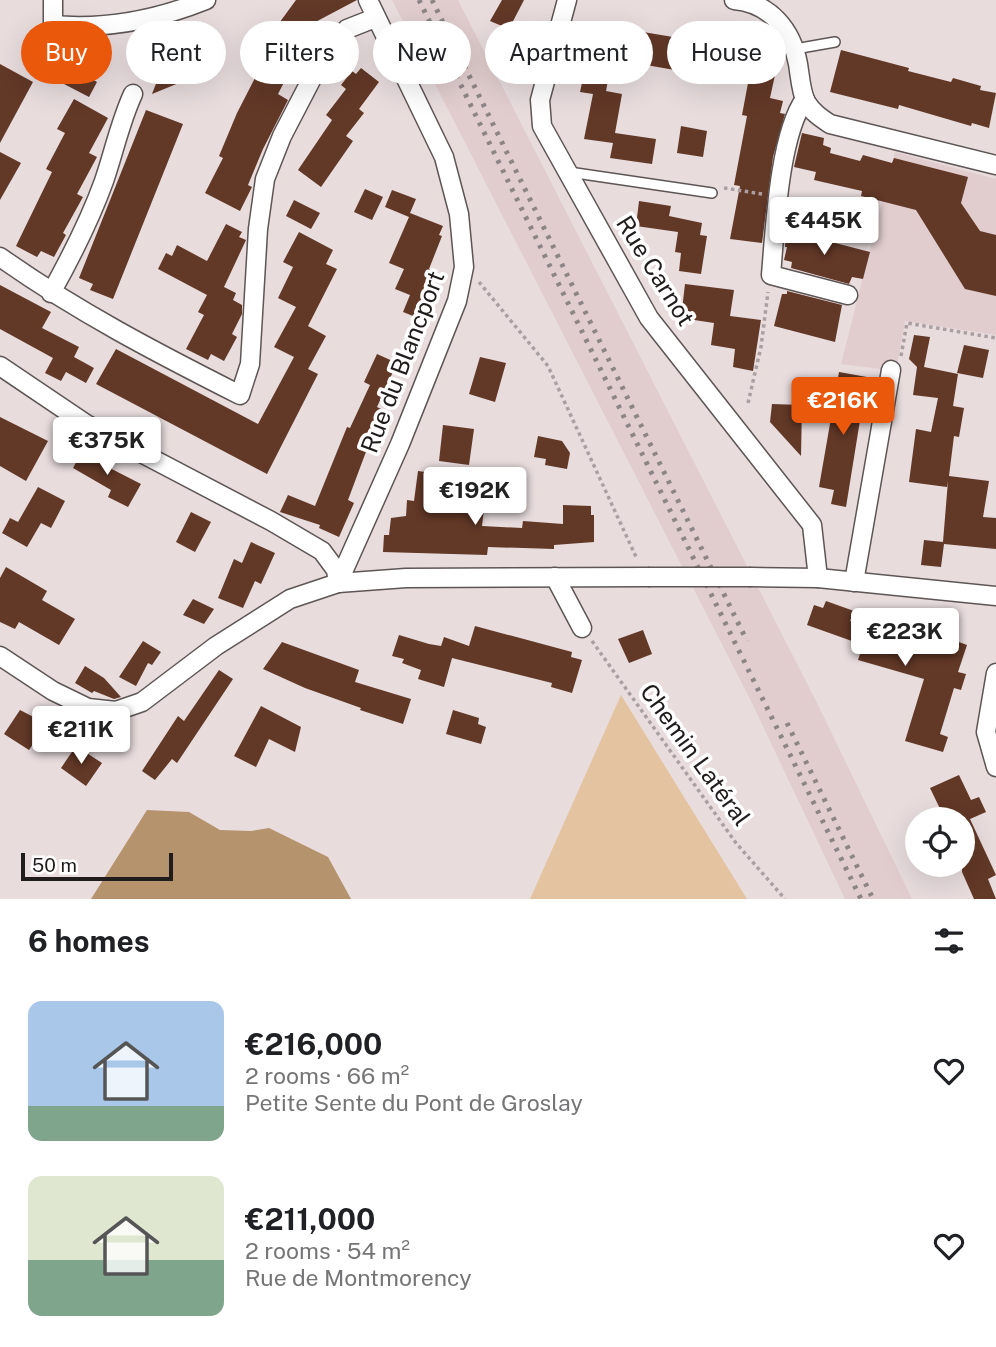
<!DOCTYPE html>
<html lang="en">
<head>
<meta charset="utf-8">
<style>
  body { margin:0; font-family:"Public Sans",sans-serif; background:#f2f2f2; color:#202124; height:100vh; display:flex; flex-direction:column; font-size:26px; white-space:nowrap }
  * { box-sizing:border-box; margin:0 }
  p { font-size:23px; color:#757577 }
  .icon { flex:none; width:38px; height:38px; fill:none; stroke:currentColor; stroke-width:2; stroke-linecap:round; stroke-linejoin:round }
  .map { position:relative; height:899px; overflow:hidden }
  .details { display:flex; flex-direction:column; background:#fff; flex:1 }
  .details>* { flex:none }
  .top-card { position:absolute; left:21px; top:21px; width:956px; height:63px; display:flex; gap:14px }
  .tools { position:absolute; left:905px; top:807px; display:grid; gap:14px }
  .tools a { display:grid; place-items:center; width:70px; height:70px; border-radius:50%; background:#fff; box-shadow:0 7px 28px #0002; font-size:35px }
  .scale { position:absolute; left:21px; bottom:18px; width:152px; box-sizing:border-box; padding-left:7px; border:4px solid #201c1c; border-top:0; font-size:19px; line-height:24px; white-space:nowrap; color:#201c1c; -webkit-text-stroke:5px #fff; paint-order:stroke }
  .price { position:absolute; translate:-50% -60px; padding:0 16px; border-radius:7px; background:#fff; color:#222; font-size:23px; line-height:46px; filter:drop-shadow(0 2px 4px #0008) }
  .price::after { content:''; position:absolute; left:50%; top:42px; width:21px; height:16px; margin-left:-10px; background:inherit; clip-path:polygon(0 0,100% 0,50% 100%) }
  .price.active { background:#ea580c; color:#fff }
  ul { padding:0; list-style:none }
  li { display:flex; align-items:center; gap:21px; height:175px; padding:0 28px }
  li span { display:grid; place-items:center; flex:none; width:196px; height:140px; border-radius:14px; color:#555 }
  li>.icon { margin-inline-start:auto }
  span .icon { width:84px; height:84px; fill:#fffc; stroke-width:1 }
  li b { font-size:30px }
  h2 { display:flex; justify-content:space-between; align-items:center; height:84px; padding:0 28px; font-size:30px }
  .chip { padding:0 24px; border-radius:32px; background:#fff; box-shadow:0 7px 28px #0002; font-size:24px; line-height:63px }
  .chip.active { background:#ea580c; color:#fff }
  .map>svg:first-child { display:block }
  .built { fill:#e1cdce }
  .green { fill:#e4c4a0 }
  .forest { fill:#b5936d }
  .building { fill:#623827 }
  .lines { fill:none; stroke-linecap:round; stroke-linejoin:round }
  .service-casing { stroke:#5e5555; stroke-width:12 }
  .minor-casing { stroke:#5e5555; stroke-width:21 }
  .path { stroke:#aaa0a1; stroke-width:3.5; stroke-dasharray:3.5 3.5; stroke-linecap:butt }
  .service { stroke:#fff; stroke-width:9 }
  .minor { stroke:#fff; stroke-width:18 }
  .rail { stroke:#8d8585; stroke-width:5; stroke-dasharray:3.5 7; stroke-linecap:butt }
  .minor-bridge-casing { stroke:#5e5555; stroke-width:21; stroke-linecap:butt }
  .minor-bridge { stroke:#fff; stroke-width:18 }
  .labels { text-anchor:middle; stroke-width:7; stroke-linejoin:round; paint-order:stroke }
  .street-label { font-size:24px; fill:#201c1c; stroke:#fff }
</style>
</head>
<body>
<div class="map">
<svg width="996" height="899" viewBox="0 0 996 899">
  <rect width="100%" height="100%" fill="#e8dcdd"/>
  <g class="built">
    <polygon points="392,0 458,0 818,705 912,899 845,899 751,701"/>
    <polygon points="895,152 996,179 996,335 905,321 896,371 841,364"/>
  </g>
  <polygon class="green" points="621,695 747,899 530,899"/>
  <polygon class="forest" points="147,810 189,812 220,830 251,831 269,828 328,857 351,899 91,899"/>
  <g class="building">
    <polygon points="296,0 357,0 306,27 318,36 303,57 299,53 278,94 288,100 263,149 248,185 252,187 240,211 205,193 223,158 219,156 237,113 257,74 246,69 262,39 266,41"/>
    <polygon points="502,0 524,0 509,29 490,21"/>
    <polygon points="607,26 679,38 678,43 721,49 715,84 685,78 686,72 612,59 606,91 622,94 615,133 656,139 652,164 610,158 613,143 584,139 593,94 580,92 583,78 570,75 574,57 582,59 584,50 602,53"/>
    <polygon points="507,31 524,38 530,53 523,70 500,61 503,56 497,53"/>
    <polygon points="737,36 759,39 758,42 766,44 765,49 780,52 770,98 783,101 780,113 785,114 773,157 762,243 730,239 740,186 734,185 747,116 742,115 751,67 732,63"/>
    <polygon points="182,44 196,76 152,94 169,50"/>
    <polygon points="841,50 909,68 908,71 951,82 953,78 981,86 980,90 996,93 989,128 972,123 971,126 899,105 898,109 830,92"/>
    <polygon points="76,61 96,72 92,79 97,82 89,97 64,84"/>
    <polygon points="0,64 33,82 0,143"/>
    <polygon points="361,68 379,82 359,109 364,113 346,136 353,141 321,187 298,170 332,120 326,115 346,89 341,85 352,71 356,74"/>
    <polygon points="74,99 108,118 89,153 97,157 77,194 83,197 63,233 66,235 54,257 41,251 37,257 16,246 52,172 46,169 65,133 57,129"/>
    <polygon points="146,110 183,124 113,299 90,290 93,284 79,278"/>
    <polygon points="681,126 707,131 703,157 677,153"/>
    <polygon points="802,133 824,138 823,145 831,148 830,153 860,161 863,155 892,163 894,158 968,177 961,203 980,231 996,235 996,296 965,289 916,210 861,196 862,191 814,180 816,172 794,167"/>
    <polygon points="0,152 21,163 0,200"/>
    <polygon points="365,189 383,197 372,220 354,212"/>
    <polygon points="392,190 416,199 410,213 443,226 439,235 442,236 429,269 437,272 429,290 435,292 423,320 403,312 410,295 395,289 404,269 389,263 409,217 385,207"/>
    <polygon points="294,200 320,213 311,229 286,216"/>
    <polygon points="639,201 671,206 669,216 702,223 700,235 707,236 701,274 679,271 681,253 675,252 678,232 636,226"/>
    <polygon points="226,224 242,232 239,237 246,240 224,287 236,293 233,300 242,305 242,314 232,334 237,337 224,361 211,354 208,360 186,349 204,315 198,312 207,295 158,269 166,253 172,256 177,245 207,261"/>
    <polygon points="787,225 810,230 808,236 870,252 863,279 852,277 849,284 791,268 792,262 784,260 787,247 785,247"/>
    <polygon points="299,232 333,250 326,264 337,269 308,326 326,336 308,369 318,374 267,474 96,384 116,349 258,424 294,357 274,347 296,307 278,298 293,267 283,262"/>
    <polygon points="685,284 734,290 730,316 761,320 753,371 733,367 735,349 711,345 714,323 681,318"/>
    <polygon points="0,285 51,312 42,328 79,347 74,357 94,368 86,383 66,372 61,381 45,373 53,358 0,329"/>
    <polygon points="787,291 842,305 835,342 774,326 782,294 787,294"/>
    <polygon points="914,335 930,337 924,367 958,374 953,406 964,408 959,437 954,436 949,476 989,481 983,517 996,518 996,549 944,544 941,567 921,565 924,540 943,542 948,481 947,487 909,482 916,429 931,432 938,398 913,395 917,367 909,359"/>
    <polygon points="964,345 989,350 983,378 957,373"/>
    <polygon points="377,354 397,363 377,407 385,411 370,441 348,500 354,503 339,537 319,528 320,525 280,512 288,495 315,506 347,427 350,428 370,385 364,382"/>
    <polygon points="480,357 506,363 495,402 469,394"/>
    <polygon points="839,372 867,377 846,507 831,504 834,490 819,487"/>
    <polygon points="772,404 802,405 801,456 770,422"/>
    <polygon points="0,417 48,441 26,481 0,466"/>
    <polygon points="443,425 474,429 469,465 439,461"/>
    <polygon points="538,436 562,441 570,453 567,469 545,465 546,459 534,457"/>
    <polygon points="85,446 106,457 102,464 141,484 128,507 108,497 111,490 73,468"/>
    <polygon points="418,471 440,474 438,493 464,500 463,507 484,509 482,526 522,528 523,521 563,524 563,505 591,506 591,515 594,515 594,542 554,545 554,549 488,547 487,555 383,552 384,535 389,535 391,518 406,516 407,500 414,501"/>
    <polygon points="38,487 65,501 51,528 41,523 27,547 2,533 10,518 18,522"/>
    <polygon points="191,512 211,522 195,552 176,542"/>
    <polygon points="251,542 275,553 261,584 255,581 243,608 218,598 234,559 242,563"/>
    <polygon points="6,567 47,591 42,600 75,619 59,645 19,622 15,629 0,622 0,578"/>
    <polygon points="193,599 214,609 204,624 183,615"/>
    <polygon points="826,601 854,611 850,621 932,650 937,634 967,645 958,672 966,674 961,690 954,688 940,734 948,737 943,752 905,741 924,679 858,660 863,645 807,625 814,605 823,608"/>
    <polygon points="475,626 572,652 571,657 582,660 572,693 551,687 552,683 452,658 444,687 418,679 421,670 402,663 404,659 392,656 399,635 429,644 441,646 444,637 469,646"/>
    <polygon points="643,630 652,654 629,663 618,639"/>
    <polygon points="143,641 161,652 152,665 148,663 136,686 119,677"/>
    <polygon points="282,642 359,670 355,682 411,699 403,724 360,710 361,708 305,688 263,669"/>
    <polygon points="85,666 104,678 121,697 114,699 94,691 92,693 75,683"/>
    <polygon points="219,670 233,679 177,763 172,759 155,780 142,771 178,716 184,721"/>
    <polygon points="261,706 301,727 295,752 269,739 256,767 234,756"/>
    <polygon points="20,710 47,724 29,750 4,734"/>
    <polygon points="453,710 479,718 478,724 486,727 481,744 446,734"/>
    <polygon points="76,746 102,763 86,786 61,768"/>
    <polygon points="959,775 971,800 979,797 986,812 970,819 996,875 988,879 996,899 974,899 962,872 962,819 945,819 930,788"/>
  </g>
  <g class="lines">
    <g class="service-casing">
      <g id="service">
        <polyline points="795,49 835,42"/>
        <polyline points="569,172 712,193"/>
      </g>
    </g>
    <g class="minor-casing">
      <g id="minor">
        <path d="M53 0V25C107 30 156 20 206 0"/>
        <polyline points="567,0 540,100 542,126 649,318 812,525 818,578"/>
        <path d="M734 0C770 3 792 30 798 64 800 76 801 92 806 102 812 112 821 118 830 124L996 165"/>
        <path d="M805 99C779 135 775 229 771 275L848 295"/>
        <path d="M0 257C76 311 157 353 240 395L250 364 258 229 265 179 282 136 322 59 347 29 375 18"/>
        <path d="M51 293C71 257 90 220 104 181 114 152 120 122 133 94"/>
        <polyline points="0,366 86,424 271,521 322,551 336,570 338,583"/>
        <polyline points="555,577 582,628"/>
        <polyline points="751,577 818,578 996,596"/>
        <polyline points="854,582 891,370"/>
        <polyline points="338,583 400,444 457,301 464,267 459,214 444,157 368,0"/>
        <polyline points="0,656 53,691 88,708 116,711 142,702 216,646 290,599 338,583 406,578 648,577"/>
        <polyline points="996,673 986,732 996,767"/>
      </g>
    </g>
    <g class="path">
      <polyline points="724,188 762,194"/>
      <polyline points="479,282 548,366 637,559"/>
      <polyline points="901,356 907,323 996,338"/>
      <polyline points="748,403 761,347 768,292"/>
      <polyline points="592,641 736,843 785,899"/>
    </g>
    <use href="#service" class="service"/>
    <use href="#minor" class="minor"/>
    <g class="rail">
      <polyline points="419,0 861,899"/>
      <polyline points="432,0 747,641"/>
      <polyline points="787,723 873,899"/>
    </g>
    <g class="minor-bridge-casing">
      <polyline id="minor-bridge" points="648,577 751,577"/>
    </g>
    <use href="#minor-bridge" class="minor-bridge"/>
  </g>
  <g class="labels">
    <g class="street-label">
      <text transform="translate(655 271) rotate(58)" y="8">Rue Carnot</text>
      <text transform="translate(403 362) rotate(-69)" y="8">Rue du Blancport</text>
      <text transform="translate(695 755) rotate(54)" y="8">Chemin Latéral</text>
    </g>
  </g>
</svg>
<div class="tools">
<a><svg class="icon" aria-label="locate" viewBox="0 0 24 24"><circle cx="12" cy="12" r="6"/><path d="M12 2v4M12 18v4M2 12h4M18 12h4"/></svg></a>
</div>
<div class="scale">50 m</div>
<b class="price" style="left:824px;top:257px">€445K</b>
<b class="price active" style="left:843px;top:437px">€216K</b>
<b class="price" style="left:107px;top:477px">€375K</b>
<b class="price" style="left:475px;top:527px">€192K</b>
<b class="price" style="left:905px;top:668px">€223K</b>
<b class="price" style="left:81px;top:766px">€211K</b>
<div class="top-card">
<a class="chip active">Buy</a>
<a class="chip">Rent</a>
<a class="chip">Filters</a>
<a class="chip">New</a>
<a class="chip">Apartment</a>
<a class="chip">House</a>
</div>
</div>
<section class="details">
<h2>6 homes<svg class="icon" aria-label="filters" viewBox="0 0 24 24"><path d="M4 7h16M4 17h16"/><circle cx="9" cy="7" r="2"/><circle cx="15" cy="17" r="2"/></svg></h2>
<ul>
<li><span style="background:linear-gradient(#a9c7e8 75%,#7fa58c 0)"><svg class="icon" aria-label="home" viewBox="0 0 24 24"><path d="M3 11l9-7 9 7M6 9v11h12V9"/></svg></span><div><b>€216,000</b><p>2 rooms · 66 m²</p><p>Petite Sente du Pont de Groslay</p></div><svg class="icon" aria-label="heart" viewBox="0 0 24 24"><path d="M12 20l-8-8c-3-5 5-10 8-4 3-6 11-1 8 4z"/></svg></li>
<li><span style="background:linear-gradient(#dfe7d0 60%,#7fa58c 0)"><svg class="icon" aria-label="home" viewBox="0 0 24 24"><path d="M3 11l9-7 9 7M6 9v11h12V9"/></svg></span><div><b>€211,000</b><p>2 rooms · 54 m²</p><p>Rue de Montmorency</p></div><svg class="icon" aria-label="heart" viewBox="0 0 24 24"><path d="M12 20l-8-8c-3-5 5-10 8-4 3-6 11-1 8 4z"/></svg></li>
</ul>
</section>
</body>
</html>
